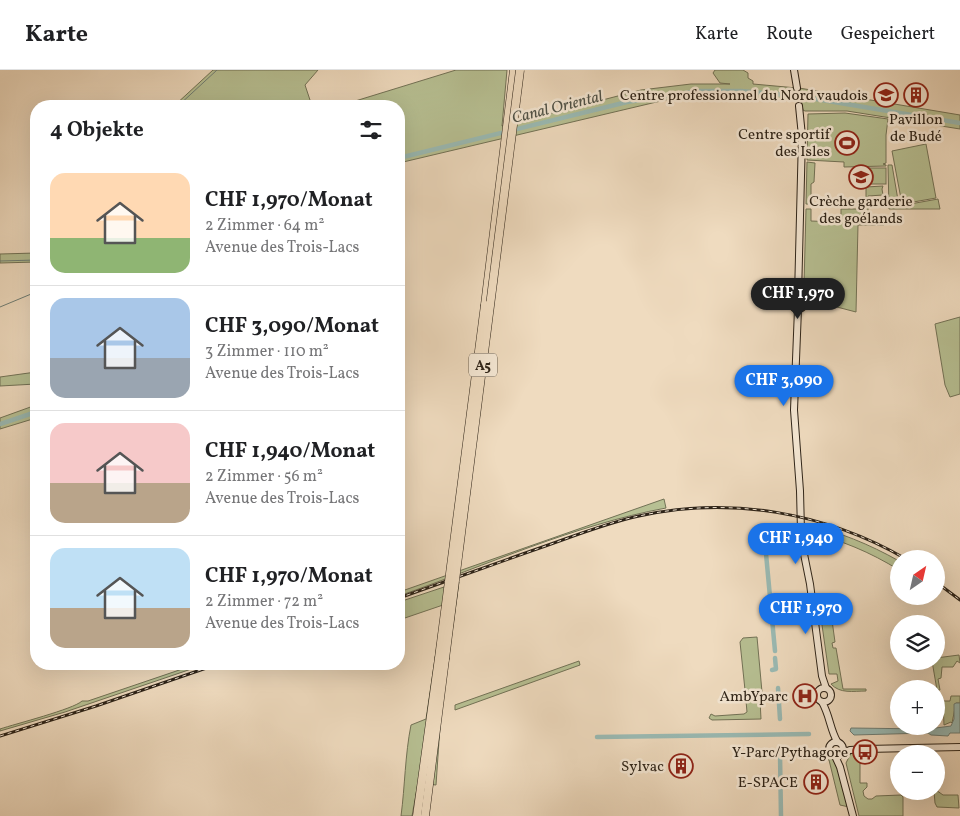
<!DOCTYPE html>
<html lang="de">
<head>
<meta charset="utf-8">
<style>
  body { margin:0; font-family:Vollkorn,serif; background:#f2f2f2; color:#202124; height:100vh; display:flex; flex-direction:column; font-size:19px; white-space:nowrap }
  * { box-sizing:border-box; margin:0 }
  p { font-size:16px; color:#757577 }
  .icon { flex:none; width:28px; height:28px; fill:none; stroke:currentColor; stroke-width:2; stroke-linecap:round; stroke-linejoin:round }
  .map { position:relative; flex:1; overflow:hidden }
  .details { position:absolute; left:30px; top:30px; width:375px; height:570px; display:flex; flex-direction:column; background:#fff; border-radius:20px; box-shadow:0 5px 20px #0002 }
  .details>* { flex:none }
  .needle { width:32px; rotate:34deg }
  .tools { position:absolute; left:890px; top:480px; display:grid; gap:10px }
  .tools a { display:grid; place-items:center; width:55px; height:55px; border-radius:50%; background:#fff; box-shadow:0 5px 20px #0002; font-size:25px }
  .price { position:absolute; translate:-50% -42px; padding:0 11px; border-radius:18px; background:#1a73e8; color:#fff; font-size:16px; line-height:32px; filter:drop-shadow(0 1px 2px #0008) }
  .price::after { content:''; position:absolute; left:50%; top:30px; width:15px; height:11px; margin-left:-8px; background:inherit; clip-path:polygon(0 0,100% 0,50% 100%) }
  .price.active { background:#222; color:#fff }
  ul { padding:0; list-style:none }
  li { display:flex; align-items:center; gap:15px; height:125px; padding:0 20px }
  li+li { border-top:1px solid #e0e0e0 }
  li span { display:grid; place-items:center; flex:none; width:140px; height:100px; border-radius:15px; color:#555 }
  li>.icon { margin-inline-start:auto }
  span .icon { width:60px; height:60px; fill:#fffc; stroke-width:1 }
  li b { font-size:21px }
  h2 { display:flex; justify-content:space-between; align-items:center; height:60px; padding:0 20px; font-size:21px }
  header { display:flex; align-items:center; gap:30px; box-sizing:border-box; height:70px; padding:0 25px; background:#fff; border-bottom:1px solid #e0e0e0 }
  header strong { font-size:24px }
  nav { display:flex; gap:28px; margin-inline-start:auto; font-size:18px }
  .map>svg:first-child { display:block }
  .green { fill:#b7c093; stroke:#727256 }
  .water { fill:#9abbb5; stroke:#6e7e76 }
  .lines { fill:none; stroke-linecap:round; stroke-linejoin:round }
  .stream { stroke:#6e7e76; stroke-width:1 }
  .canal { stroke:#9abbb5; stroke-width:4.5 }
  .secondary-casing { stroke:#2d2318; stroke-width:8 }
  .highway-casing { stroke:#2d2318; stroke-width:9 }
  .secondary { stroke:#f5e8d5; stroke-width:6 }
  .highway { stroke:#efdbbf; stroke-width:8 }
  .rail-casing { stroke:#2d2318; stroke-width:3 }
  .rail { stroke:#f5e8d5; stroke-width:1; stroke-dasharray:4; stroke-linecap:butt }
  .highway-bridge-casing { stroke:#2d2318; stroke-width:9; stroke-linecap:butt }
  .highway-bridge { stroke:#efdbbf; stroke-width:8 }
  .labels { text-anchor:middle; stroke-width:5; stroke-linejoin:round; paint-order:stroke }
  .shield { fill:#f5e8d5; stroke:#695e51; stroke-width:1 }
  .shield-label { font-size:14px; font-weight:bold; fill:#2d2318 }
  .poi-label { font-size:15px; fill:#2d2318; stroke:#f5e8d5; text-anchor:end }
  .water-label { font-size:16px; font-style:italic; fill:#4e5147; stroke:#f5e8d5 }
</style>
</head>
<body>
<header>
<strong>Karte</strong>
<nav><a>Karte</a><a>Route</a><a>Gespeichert</a></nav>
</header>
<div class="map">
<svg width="960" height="746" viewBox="0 0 960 746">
  <rect width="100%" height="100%" fill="#efdbbf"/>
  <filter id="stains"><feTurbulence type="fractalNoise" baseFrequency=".004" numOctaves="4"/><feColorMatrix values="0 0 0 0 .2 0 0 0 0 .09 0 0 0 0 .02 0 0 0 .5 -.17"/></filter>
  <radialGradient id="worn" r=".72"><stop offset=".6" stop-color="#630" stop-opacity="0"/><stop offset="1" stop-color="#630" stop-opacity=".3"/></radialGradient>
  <g class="green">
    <polygon points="213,0 318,0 305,15 312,36 174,36"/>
    <polygon points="456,0 507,0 502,56 641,20 691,14 730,14 720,13 713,3 715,0 743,0 748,3 748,8 753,11 753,14 797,18 798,30 721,27 665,30 399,93 399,36 339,36"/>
    <polygon points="799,18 960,45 960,59 847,41 805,41 803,40"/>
    <polygon points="845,43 888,49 886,65 886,93 883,94 886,95 886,96 844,97 844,92 807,90 808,44"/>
    <polygon points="926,74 936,128 902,134 892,81"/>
    <polygon points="807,92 815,93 814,112 811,114 811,133 809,134 806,134"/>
    <polygon points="888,95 892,95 899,136 938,129 940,139 889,139"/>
    <rect x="867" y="98" width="19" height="16"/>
    <polygon points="883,116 882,119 883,125 868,126 868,151 884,151 884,155 858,155 856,242 814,231 806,222 804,215 806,139 811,139 811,151 838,152 839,150 841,149 841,139 866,139 866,117"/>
    <polygon points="36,183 36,192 0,193 0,184"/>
    <polygon points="960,247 960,324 950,327 945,315 935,254"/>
    <polygon points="36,302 36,314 0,316 0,307"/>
    <polygon points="36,335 36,348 0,359 0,348"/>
    <path d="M664 429 666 438C574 455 487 495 399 526V522L402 521Z"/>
    <path d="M806 454C839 462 869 474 899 491V500C870 482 841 470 808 462Z"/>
    <path d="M459 512 441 642 436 715 418 713 412 746H401C405 716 405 685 411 655L426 649 443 535 399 550V532Z"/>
    <path d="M822 532H828L830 536 835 572 832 573 833 578H836L843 619H866V621C853 621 840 624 831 614L838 611 837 604H829L819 534Z"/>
    <polygon points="757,567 762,622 753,625 745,620 740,572 743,568"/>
    <polygon points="959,585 960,593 957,591 953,597 942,597 941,608 938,609 940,620 937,620 932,591 936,591 936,588"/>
    <polygon points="579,591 580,595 455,640 455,635"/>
    <path d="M197 594H206L65 642 0 661V659C15 654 74 639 82 631H88Z"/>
    <polygon points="951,626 960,626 960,633 956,633 952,653 951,652 944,655 943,631 950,631"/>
    <polygon points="757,627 763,628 760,630 761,649 712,650 709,648 711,644 715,646 744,644 747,642 746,631 742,631 744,629 751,628 752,630 755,630"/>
    <path d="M803 682C818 682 827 679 837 694L849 737 840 735 829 690 825 688 803 689Z"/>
    <polygon points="862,682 862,689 860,690 860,713 867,713 867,717 863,721 864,726 868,729 872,729 876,726 901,725 903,727 903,746 859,746 846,693 851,683"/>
    <polygon points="936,720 943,725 958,725 959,738 937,737 935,733 934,721"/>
  </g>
  <polygon class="water" points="956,633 960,633 960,663 950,663 948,666 931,665 928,663 854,665 850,661 851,658 928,659 951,656 954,649 954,634"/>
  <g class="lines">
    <g class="stream">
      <polyline points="178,36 217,0"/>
      <polyline points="0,191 36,190"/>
      <polyline points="0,237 36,222"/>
    </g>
    <g class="canal">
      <polyline points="399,88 627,32 698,21 741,21 798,26 960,53"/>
      <polyline points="0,354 36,342"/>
      <polyline points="764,462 775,581"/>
      <polyline points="772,600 776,599 775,588"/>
      <polyline points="778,618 780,649"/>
      <polyline points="597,667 809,664"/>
      <polyline points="780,684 781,746"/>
    </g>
    <g class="secondary-casing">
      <g id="secondary">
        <polyline points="794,0 797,18"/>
        <circle cx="798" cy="232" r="7"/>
        <polyline points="798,226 802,66 799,36"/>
        <polyline points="798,239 794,340 800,421 801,461 803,479 810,514 822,606 826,618"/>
        <circle cx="824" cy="625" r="7"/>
        <path d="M822 632C830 646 830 659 837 671"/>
        <circle cx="836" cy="679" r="7"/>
        <polyline points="843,683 850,680 866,679 960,677"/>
        <polyline points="835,686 840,697 853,746"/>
      </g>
    </g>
    <g class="highway-casing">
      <g id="highway">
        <polyline points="485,235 514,0"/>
        <polyline points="417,746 439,588"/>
        <polyline points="425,746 445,589"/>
      </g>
    </g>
    <use href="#secondary" class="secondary"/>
    <use href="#highway" class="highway"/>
    <g class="rail-casing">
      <g id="rail">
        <polyline points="936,512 960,530"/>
        <path d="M399 528C443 512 487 497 531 481 567 469 602 454 639 446 730 426 825 442 906 489"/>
        <polyline points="0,666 96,636 218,594"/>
      </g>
    </g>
    <use href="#rail" class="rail"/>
    <g class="highway-bridge-casing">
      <g id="highway-bridge">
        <polyline points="439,588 485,235"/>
        <polyline points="445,589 520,0"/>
      </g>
    </g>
    <use href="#highway-bridge" class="highway-bridge"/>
  </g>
  <defs>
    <g id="school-ring" transform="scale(1.25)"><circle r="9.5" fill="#f5e8d5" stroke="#8f2418" stroke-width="1.5"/><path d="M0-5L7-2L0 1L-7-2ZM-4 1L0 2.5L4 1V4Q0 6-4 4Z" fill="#8f2418"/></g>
    <g id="building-ring" transform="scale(1.25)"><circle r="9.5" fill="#f5e8d5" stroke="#8f2418" stroke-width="1.5"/><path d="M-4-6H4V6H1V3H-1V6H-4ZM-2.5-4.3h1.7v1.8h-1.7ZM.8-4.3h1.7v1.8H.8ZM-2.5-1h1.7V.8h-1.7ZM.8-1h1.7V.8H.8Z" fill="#8f2418"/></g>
    <g id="stadium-ring" transform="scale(1.25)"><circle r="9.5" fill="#f5e8d5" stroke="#8f2418" stroke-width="1.5"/><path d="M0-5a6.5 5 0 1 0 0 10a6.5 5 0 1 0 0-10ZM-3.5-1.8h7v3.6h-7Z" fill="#8f2418"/></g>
    <g id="hospital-ring" transform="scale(1.25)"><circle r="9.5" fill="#f5e8d5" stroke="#8f2418" stroke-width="1.5"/><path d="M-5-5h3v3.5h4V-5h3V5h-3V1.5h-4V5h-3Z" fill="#8f2418"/></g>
    <g id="bus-ring" transform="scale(1.25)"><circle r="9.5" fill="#f5e8d5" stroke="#8f2418" stroke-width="1.5"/><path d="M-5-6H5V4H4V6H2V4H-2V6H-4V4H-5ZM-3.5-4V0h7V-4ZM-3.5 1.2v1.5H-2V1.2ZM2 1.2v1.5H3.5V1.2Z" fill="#8f2418"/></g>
  </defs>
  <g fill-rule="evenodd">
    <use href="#school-ring" x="886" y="25"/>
    <use href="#building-ring" x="916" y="25"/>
    <use href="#stadium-ring" x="847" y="73"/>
    <use href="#school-ring" x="861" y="107"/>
    <use href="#hospital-ring" x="805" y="626"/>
    <use href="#bus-ring" x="865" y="682"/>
    <use href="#building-ring" x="681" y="696"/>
    <use href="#building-ring" x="816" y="712"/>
  </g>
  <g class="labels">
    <rect class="shield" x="469" y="283.5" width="28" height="23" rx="4"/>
    <g class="shield-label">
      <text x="483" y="300">A5</text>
    </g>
    <g class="poi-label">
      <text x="868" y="30">Centre professionnel du Nord vaudois</text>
      <text x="916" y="54" text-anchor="middle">Pavillon<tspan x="916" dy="17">de Budé</tspan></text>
      <text x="830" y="69">Centre sportif<tspan x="830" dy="17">des Isles</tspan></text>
      <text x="861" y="136" text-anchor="middle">Crèche garderie<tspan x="861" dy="17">des goélands</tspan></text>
      <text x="788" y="631">AmbYparc</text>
      <text x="848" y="687">Y-Parc/Pythagore</text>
      <text x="664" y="701">Sylvac</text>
      <text x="798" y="717">E-SPACE</text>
    </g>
    <g class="water-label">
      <text transform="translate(557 36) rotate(-14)" y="6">Canal Oriental</text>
    </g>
  </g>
  <rect width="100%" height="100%" filter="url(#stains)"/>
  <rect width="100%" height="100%" fill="url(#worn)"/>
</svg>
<div class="tools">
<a><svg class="needle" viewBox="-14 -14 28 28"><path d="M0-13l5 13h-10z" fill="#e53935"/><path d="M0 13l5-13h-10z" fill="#757577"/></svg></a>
<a><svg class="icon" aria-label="layers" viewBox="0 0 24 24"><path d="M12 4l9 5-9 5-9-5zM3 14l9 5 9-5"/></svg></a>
<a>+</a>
<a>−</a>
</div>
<b class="price active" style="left:798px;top:250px">CHF 1,970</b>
<b class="price" style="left:784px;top:337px">CHF 3,090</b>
<b class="price" style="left:796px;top:495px">CHF 1,940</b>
<b class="price" style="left:806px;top:565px">CHF 1,970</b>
<section class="details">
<h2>4 Objekte<svg class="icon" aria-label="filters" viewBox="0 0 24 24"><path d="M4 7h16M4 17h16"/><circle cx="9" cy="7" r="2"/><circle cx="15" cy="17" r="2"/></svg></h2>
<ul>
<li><span style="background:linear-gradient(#ffd9b3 65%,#8fb573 0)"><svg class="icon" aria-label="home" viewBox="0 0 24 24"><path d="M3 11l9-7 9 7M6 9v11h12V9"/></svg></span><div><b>CHF 1,970/Monat</b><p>2 Zimmer · 64 m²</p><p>Avenue des Trois-Lacs</p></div></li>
<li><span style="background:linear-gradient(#a9c7e8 60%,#9aa5b1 0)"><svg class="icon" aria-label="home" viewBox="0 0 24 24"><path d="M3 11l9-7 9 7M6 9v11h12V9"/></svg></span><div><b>CHF 3,090/Monat</b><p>3 Zimmer · 110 m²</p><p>Avenue des Trois-Lacs</p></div></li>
<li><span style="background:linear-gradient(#f6c9c9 60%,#b9a48a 0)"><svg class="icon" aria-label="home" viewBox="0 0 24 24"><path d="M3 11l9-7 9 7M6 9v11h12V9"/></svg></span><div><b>CHF 1,940/Monat</b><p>2 Zimmer · 56 m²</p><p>Avenue des Trois-Lacs</p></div></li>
<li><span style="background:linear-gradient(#bfe0f5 60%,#b9a48a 0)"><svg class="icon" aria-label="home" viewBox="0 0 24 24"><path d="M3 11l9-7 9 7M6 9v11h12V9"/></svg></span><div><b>CHF 1,970/Monat</b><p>2 Zimmer · 72 m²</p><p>Avenue des Trois-Lacs</p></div></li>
</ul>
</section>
</div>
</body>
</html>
